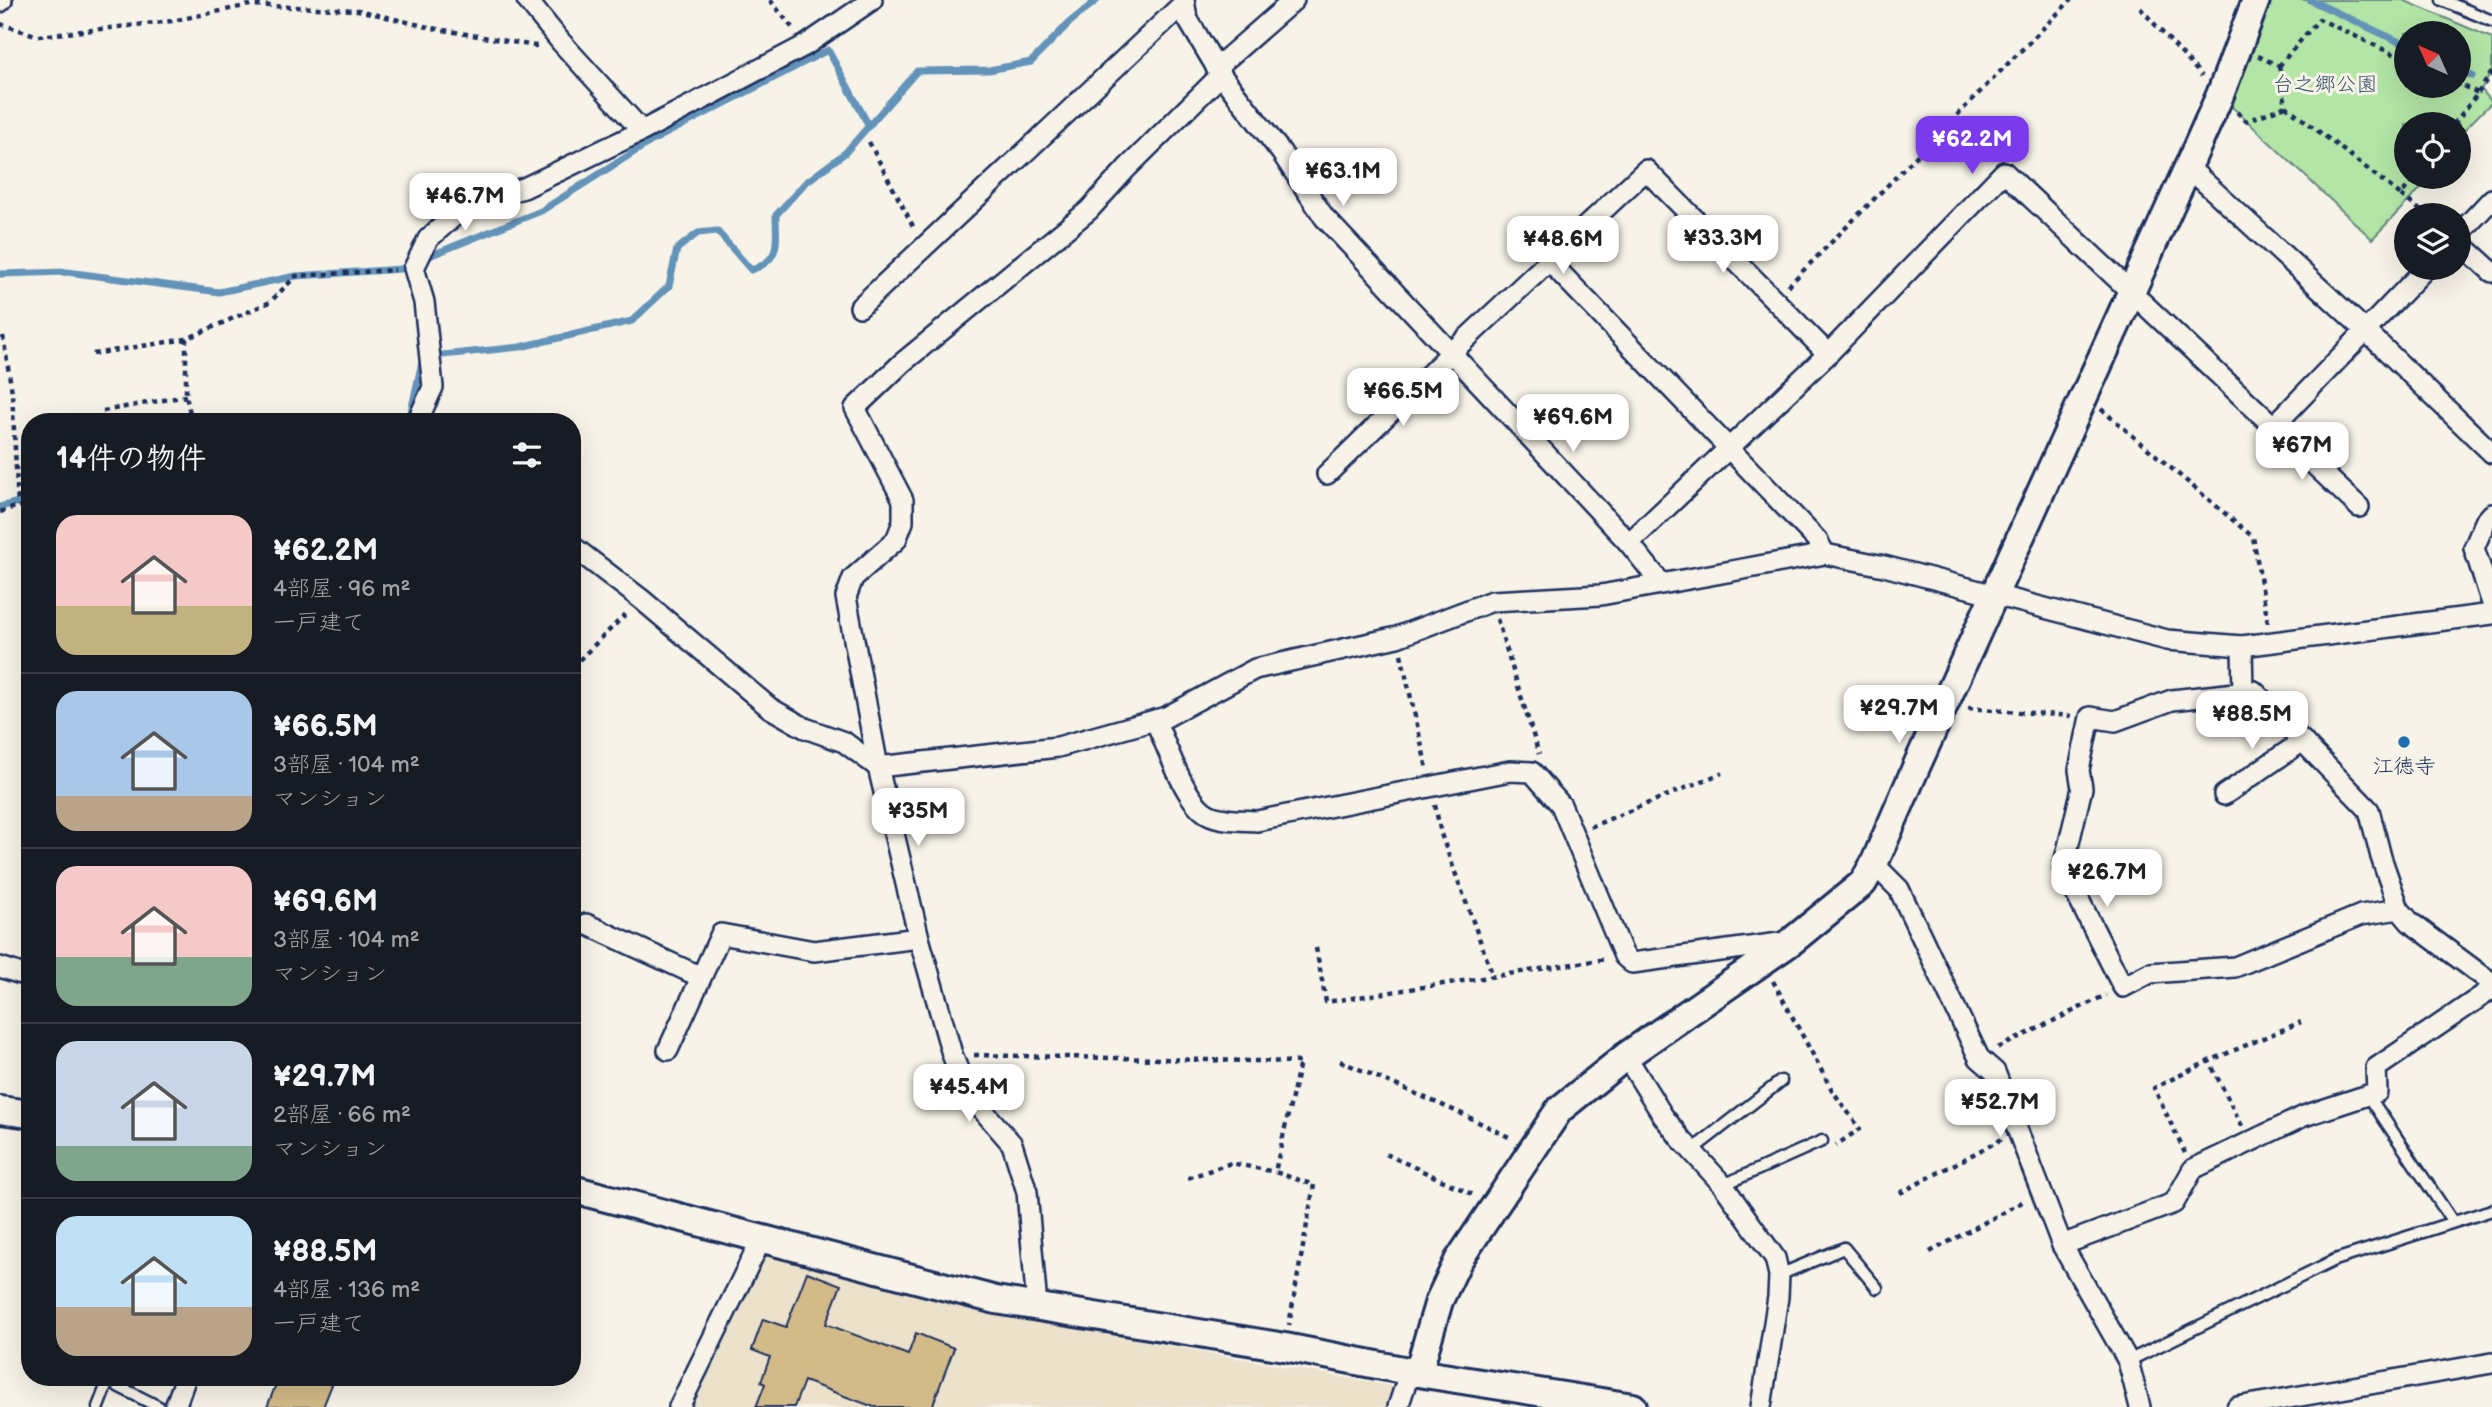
<!DOCTYPE html>
<html lang="ja">
<head>
<meta charset="utf-8">
<style>
  body { margin:0; font-family:"Balsamiq Sans","Klee One",sans-serif; background:#242831; color:#f1f3f6; height:100vh; display:flex; flex-direction:column; font-size:26px; white-space:nowrap }
  * { box-sizing:border-box; margin:0 }
  p { font-size:23px; color:#9ea1a6 }
  .icon { flex:none; width:38px; height:38px; fill:none; stroke:currentColor; stroke-width:2; stroke-linecap:round; stroke-linejoin:round }
  .map { position:relative; flex:1; overflow:hidden }
  .panel { position:absolute; left:21px; top:413px; width:560px; height:973px; display:flex; flex-direction:column; background:#171b24; border-radius:28px; box-shadow:0 7px 28px #0002 }
  .panel>* { flex:none }
  .needle { width:46px; rotate:315deg }
  .tools { position:absolute; left:2394px; top:21px; display:grid; gap:14px }
  .tools a { display:grid; place-items:center; width:77px; height:77px; border-radius:50%; background:#171b24; box-shadow:0 7px 28px #0002; font-size:35px }
  .price { position:absolute; translate:-50% -60px; padding:0 16px; border-radius:14px; background:#fff; color:#222; font-size:23px; line-height:46px; filter:drop-shadow(0 2px 4px #0008) }
  .price::after { content:''; position:absolute; left:50%; top:42px; width:21px; height:16px; margin-left:-10px; background:inherit; clip-path:polygon(0 0,100% 0,50% 100%) }
  .price.on { background:#7c3aed; color:#fff }
  ul { padding:0; list-style:none }
  li { display:flex; align-items:center; gap:21px; height:175px; padding:0 35px }
  li+li { border-top:2px solid #363941 }
  li span { display:grid; place-items:center; flex:none; width:196px; height:140px; border-radius:21px; color:#555 }
  li>.icon { margin-inline-start:auto }
  span .icon { width:84px; height:84px; fill:#fffc; stroke-width:1 }
  li b { font-size:30px }
  h2 { display:flex; justify-content:space-between; align-items:center; height:84px; padding:0 35px; font-size:30px }
  .map>svg:first-child { display:block }
  .built { fill:#ece2cc }
  .green { fill:#b3e5a6; stroke:#678a82; stroke-width:2; fill-rule:evenodd }
  .lines { fill:none; stroke-linecap:round; stroke-linejoin:round }
  .stream { stroke:#6493b9; stroke-width:7 }
  .building { fill:#d2ba89; stroke:#1b2f5e; stroke-width:2 }
  .lane-casing { stroke:#1b2f5e; stroke-width:15 }
  .street-casing { stroke:#1b2f5e; stroke-width:24 }
  .secondary-casing { stroke:#1b2f5e; stroke-width:32 }
  .path { stroke:#1b2f5e; stroke-width:4.5; stroke-dasharray:5 5; stroke-linecap:butt }
  .lane { stroke:#f7f3e8; stroke-width:10 }
  .street { stroke:#f7f3e8; stroke-width:19 }
  .secondary { stroke:#f7f3e8; stroke-width:26 }
  .poi-dot { fill:#1f6fb2; stroke:#f7f3e8; stroke-width:2.5 }
  .labels { text-anchor:middle; stroke-width:6; stroke-linejoin:round; paint-order:stroke }
  .park-label { font-size:21px; fill:#39536c; stroke:#f7f3e8 }
  .poi-label { font-size:21px; fill:#1b2f5e; stroke:#f7f3e8 }
</style>
</head>
<body>
<div class="map">
<svg width="2492" height="1407" viewBox="0 0 2492 1407">
  <rect width="100%" height="100%" fill="#f7f3e8"/>
  <filter id="ink" filterUnits="userSpaceOnUse"><feTurbulence type="fractalNoise" baseFrequency=".0143" numOctaves="2"/><feDisplacementMap in="SourceGraphic" scale="14" xChannelSelector="R" yChannelSelector="G"/><feConvolveMatrix kernelMatrix="1 2 1 2 8 2 1 2 1" color-interpolation-filters="sRGB"/></filter>
  <g filter="url(#ink)">
    <polygon class="built" points="769,1256 1000,1315 1392,1386 1387,1407 686,1407 761,1257"/>
    <path class="green" d="M2270 0H2403L2492 38V72L2481 89 2492 102 2459 135V124H2406V177H2429L2420 189 2372 239 2229 104ZM2406 33H2459V86H2406Z"/>
    <g class="lines">
      <g class="stream">
        <polyline points="2310,0 2406,45"/>
        <polyline points="2459,70 2472,76"/>
        <polyline points="422,259 541,211 650,142 828,50 869,126"/>
        <polyline points="0,274 67,272 219,292 296,276 401,269 411,264"/>
        <path d="M409 421 423 357 520 347 632 321 669 286 677 249 698 233 717 231 751 270C782 260 776 242 776 215L805 183 845 153 917 71 989 70 1031 62 1070 22 1097 0"/>
        <polyline points="0,507 30,499"/>
      </g>
    </g>
    <g class="building">
      <polygon points="807,1272 841,1285 826,1324 908,1355 916,1333 954,1348 932,1407 874,1407 804,1381 794,1407 756,1407 765,1384 761,1382 770,1357 752,1350 763,1319 786,1327"/>
      <polygon points="279,1377 335,1377 323,1407 267,1407"/>
    </g>
    <g class="lines">
      <g class="lane-casing">
        <g id="lane">
          <polyline points="2442,0 2492,21"/>
          <polyline points="2368,1095 2453,1222"/>
          <polyline points="1692,1150 1781,1081"/>
          <polyline points="1723,1185 1822,1141"/>
          <polyline points="1779,1275 1844,1248 1877,1288"/>
          <polyline points="2128,1361 2335,1260 2492,1210"/>
          <polyline points="98,1407 108,1381 159,1407"/>
        </g>
      </g>
      <g class="street-casing">
        <g id="street">
          <polyline points="527,0 561,42 642,131"/>
          <polyline points="1184,0 1187,18 1221,75 1281,152 1324,217 1629,543 1661,583"/>
          <polyline points="0,2 2,0"/>
          <polyline points="1216,68 1294,0"/>
          <polyline points="2188,167 2366,331 2492,453"/>
          <polyline points="2459,234 2492,199"/>
          <polyline points="2459,242 2492,272"/>
          <polyline points="1549,261 1817,540 1825,554"/>
          <polyline points="860,307 1184,3"/>
          <polyline points="417,422 433,387 424,302 414,268 428,239 470,202 524,188 642,131 806,45 872,0"/>
          <polyline points="2273,427 2426,268"/>
          <polyline points="1327,474 1451,353 1646,170 1828,354"/>
          <polyline points="2492,514 2485,522 2474,548 2492,603"/>
          <polyline points="1629,543 1828,354 2004,172 2359,507"/>
          <polyline points="572,546 641,599 770,708 805,728 844,742 878,767 1058,747 1166,717 1255,669 1397,637 1492,601 1601,595 1825,554 1884,566 2167,640 2242,646 2492,614"/>
          <polyline points="2242,646 2243,692"/>
          <path d="M1155 720C1167 745 1184 801 1208 814 1221 821 1242 820 1257 821L1510 771 1532 772 1561 805 1624 956 1632 963 1787 942"/>
          <polyline points="2224,795 2303,741"/>
          <polyline points="1874,864 1899,889 1979,1058 1995,1072 2062,1245 2128,1361 2140,1407"/>
          <polyline points="2399,909 2361,915 2235,967 2150,973 2123,987 2063,868 2082,788 2079,770 2090,717 2115,721 2172,700 2254,691 2369,810 2381,857 2399,909 2410,922 2492,983"/>
          <polyline points="586,924 701,977"/>
          <polyline points="0,967 30,977"/>
          <polyline points="668,1050 721,934 814,951 919,938"/>
          <polyline points="1626,1056 1663,1116 1681,1139 1723,1185 1775,1258 1779,1275 1778,1297 1761,1407"/>
          <polyline points="2062,1245 2174,1203 2193,1169 2304,1116 2377,1092 2376,1068 2492,989"/>
          <polyline points="1037,1306 1027,1192 1012,1144 980,1107 960,1075 952,1054 919,938 878,767 846,597 853,578 896,540 903,522 903,500 855,408 902,363 1089,210 1127,168 1221,75"/>
          <polyline points="175,1407 186,1377"/>
          <polyline points="679,1407 762,1238"/>
          <polyline points="1398,1407 1410,1371"/>
          <polyline points="2237,1407 2492,1363"/>
        </g>
      </g>
      <g class="secondary-casing">
        <g id="secondary">
          <polyline points="0,1110 30,1114"/>
          <polyline points="572,1189 996,1300 1285,1347 1418,1373 1633,1407"/>
          <polyline points="1418,1373 1439,1301 1458,1261 1559,1110 1626,1056 1792,941 1863,883 1874,864 1917,765 2188,167 2220,95 2256,0"/>
        </g>
      </g>
      <g class="path">
        <polyline points="770,0 795,31"/>
        <polyline points="2140,8 2202,76"/>
        <polyline points="0,24 39,36 172,21 250,5 358,10 432,28 535,46 540,45"/>
        <polyline points="2258,56 2279,66"/>
        <polyline points="2279,66 2286,106 2401,195 2415,177"/>
        <polyline points="2279,66 2319,19 2406,60"/>
        <polyline points="2478,93 2492,72"/>
        <polyline points="2237,112 2246,121 2286,106"/>
        <polyline points="2454,124 2478,93 2459,84"/>
        <polyline points="869,142 914,228"/>
        <polyline points="2401,195 2426,215"/>
        <polyline points="1788,286 2071,0"/>
        <polyline points="3,336 12,392 18,506"/>
        <polyline points="93,354 186,339"/>
        <polyline points="2101,409 2253,537 2268,623"/>
        <polyline points="103,411 186,396"/>
        <polyline points="192,422 186,396 186,339 270,302 296,276 395,270"/>
        <polyline points="0,512 18,506 30,506"/>
        <polyline points="1497,619 1539,754"/>
        <polyline points="1401,654 1427,769"/>
        <polyline points="572,667 628,612"/>
        <polyline points="1968,708 2071,716"/>
        <polyline points="1435,805 1441,834 1493,976"/>
        <polyline points="1590,827 1722,773"/>
        <polyline points="1316,948 1326,1002 1606,959"/>
        <polyline points="572,950 578,940"/>
        <polyline points="1773,981 1832,1090 1860,1129 1836,1145"/>
        <polyline points="1998,1048 2106,995"/>
        <polyline points="974,1055 1300,1062 1275,1172 1314,1185 1289,1325"/>
        <polyline points="1340,1061 1458,1112 1513,1139"/>
        <polyline points="2242,1126 2209,1061 2301,1022"/>
        <polyline points="2185,1153 2154,1088 2209,1061"/>
        <polyline points="1386,1154 1476,1196"/>
        <polyline points="1188,1178 1231,1163 1275,1172"/>
        <polyline points="1900,1193 2002,1139"/>
        <polyline points="1930,1252 2026,1200"/>
      </g>
      <use href="#lane" class="lane"/>
      <use href="#street" class="street"/>
      <use href="#secondary" class="secondary"/>
    </g>
  </g>
  <circle class="poi-dot" cx="2404" cy="742" r="7"/>
  <g class="labels">
    <g class="park-label">
      <text x="2325" y="91">台之郷公園</text>
    </g>
    <g class="poi-label">
      <text x="2404" y="773">江徳寺</text>
    </g>
  </g>
</svg>
<div class="tools">
<a><svg class="needle" viewBox="-14 -14 28 28"><path d="M0-13l5 13h-10z" fill="#e53935"/><path d="M0 13l5-13h-10z" fill="#9ea1a6"/></svg></a>
<a><svg class="icon" aria-label="locate" viewBox="0 0 24 24"><circle cx="12" cy="12" r="6"/><path d="M12 2v4M12 18v4M2 12h4M18 12h4"/></svg></a>
<a><svg class="icon" aria-label="layers" viewBox="0 0 24 24"><path d="M12 4l9 5-9 5-9-5zM3 14l9 5 9-5"/></svg></a>
</div>
<b class="price on" style="left:1972px;top:176px">¥62.2M</b>
<b class="price" style="left:1343px;top:208px">¥63.1M</b>
<b class="price" style="left:465px;top:233px">¥46.7M</b>
<b class="price" style="left:1723px;top:275px">¥33.3M</b>
<b class="price" style="left:1563px;top:276px">¥48.6M</b>
<b class="price" style="left:1403px;top:428px">¥66.5M</b>
<b class="price" style="left:1573px;top:454px">¥69.6M</b>
<b class="price" style="left:2302px;top:482px">¥67M</b>
<b class="price" style="left:1899px;top:745px">¥29.7M</b>
<b class="price" style="left:2252px;top:751px">¥88.5M</b>
<b class="price" style="left:918px;top:848px">¥35M</b>
<b class="price" style="left:2107px;top:909px">¥26.7M</b>
<b class="price" style="left:969px;top:1124px">¥45.4M</b>
<b class="price" style="left:2000px;top:1139px">¥52.7M</b>
<section class="panel">
<h2>14件の物件<svg class="icon" aria-label="filters" viewBox="0 0 24 24"><path d="M4 7h16M4 17h16"/><circle cx="9" cy="7" r="2"/><circle cx="15" cy="17" r="2"/></svg></h2>
<ul>
<li><span style="background:linear-gradient(#f6c9c9 65%,#c2b280 0)"><svg class="icon" aria-label="home" viewBox="0 0 24 24"><path d="M3 11l9-7 9 7M6 9v11h12V9"/></svg></span><div><b>¥62.2M</b><p>4部屋 · 96 m²</p><p>一戸建て</p></div></li>
<li><span style="background:linear-gradient(#a9c7e8 75%,#b9a48a 0)"><svg class="icon" aria-label="home" viewBox="0 0 24 24"><path d="M3 11l9-7 9 7M6 9v11h12V9"/></svg></span><div><b>¥66.5M</b><p>3部屋 · 104 m²</p><p>マンション</p></div></li>
<li><span style="background:linear-gradient(#f6c9c9 65%,#7fa58c 0)"><svg class="icon" aria-label="home" viewBox="0 0 24 24"><path d="M3 11l9-7 9 7M6 9v11h12V9"/></svg></span><div><b>¥69.6M</b><p>3部屋 · 104 m²</p><p>マンション</p></div></li>
<li><span style="background:linear-gradient(#c9d6e8 75%,#7fa58c 0)"><svg class="icon" aria-label="home" viewBox="0 0 24 24"><path d="M3 11l9-7 9 7M6 9v11h12V9"/></svg></span><div><b>¥29.7M</b><p>2部屋 · 66 m²</p><p>マンション</p></div></li>
<li><span style="background:linear-gradient(#bfe0f5 65%,#b9a48a 0)"><svg class="icon" aria-label="home" viewBox="0 0 24 24"><path d="M3 11l9-7 9 7M6 9v11h12V9"/></svg></span><div><b>¥88.5M</b><p>4部屋 · 136 m²</p><p>一戸建て</p></div></li>
</ul>
</section>
</div>
</body>
</html>
